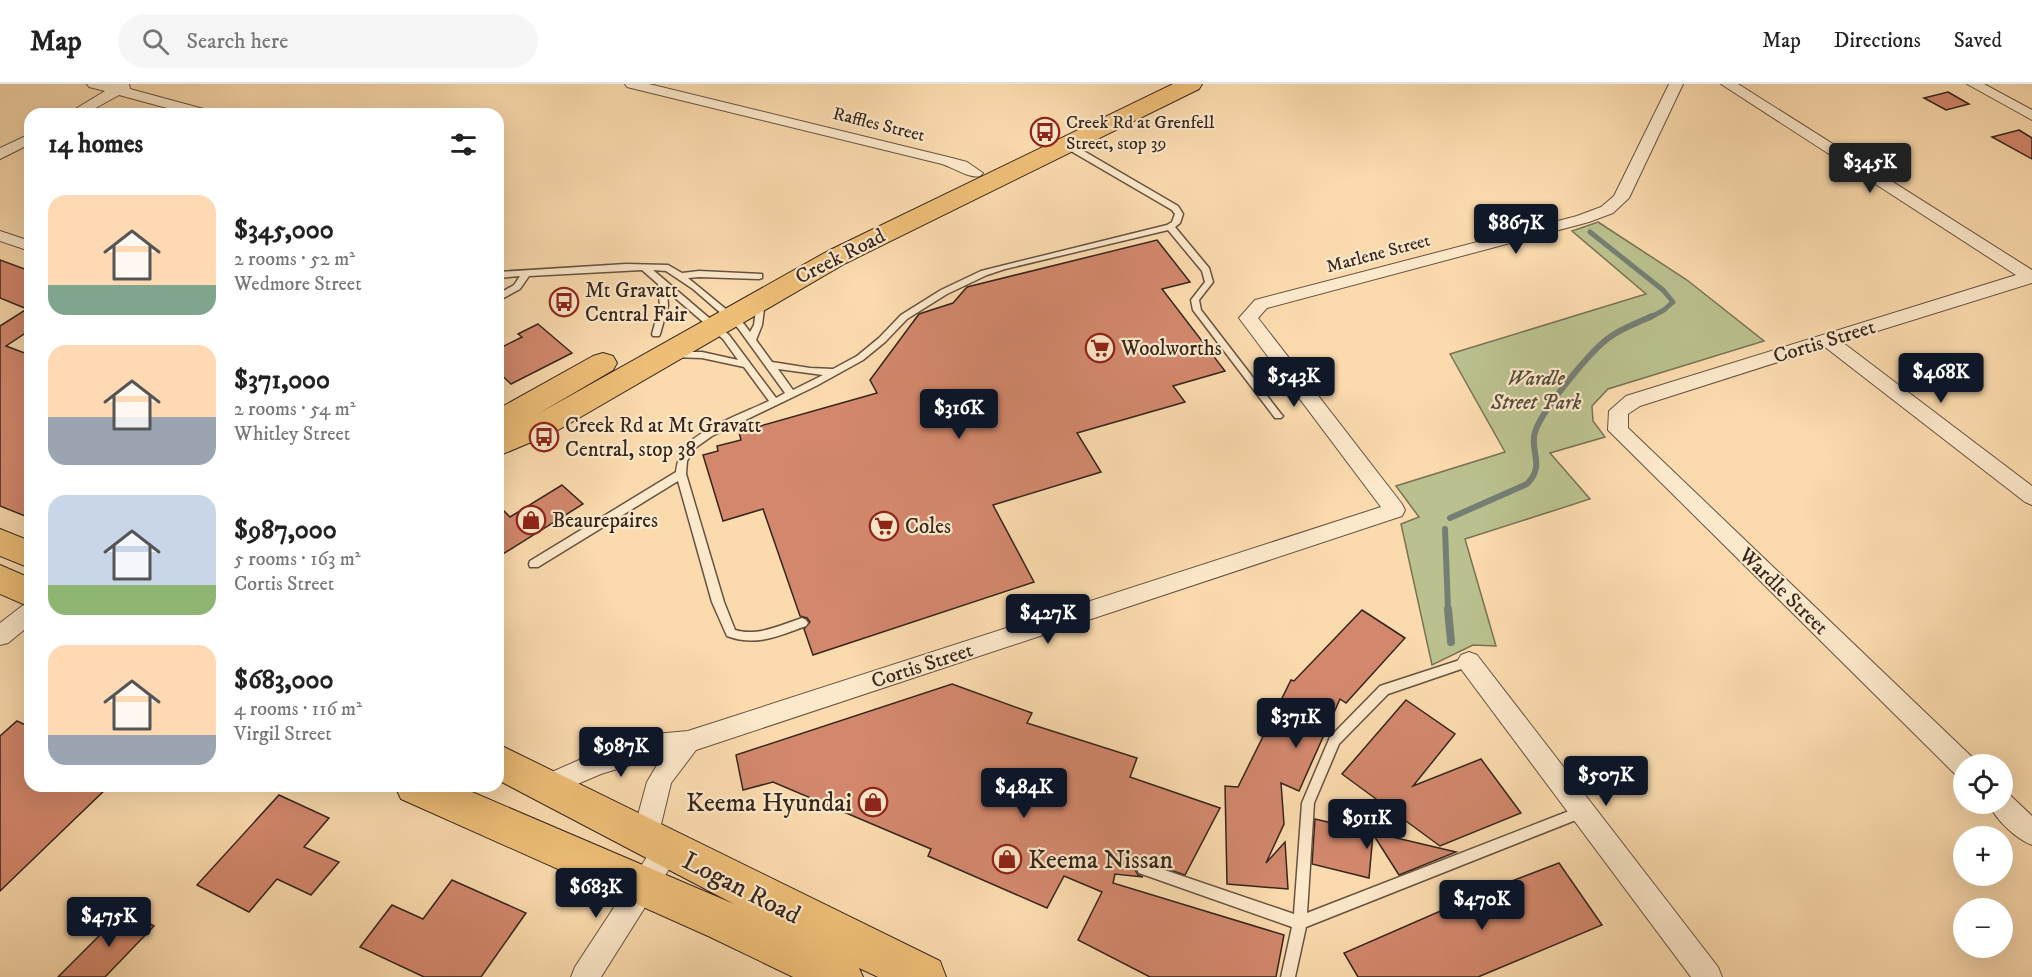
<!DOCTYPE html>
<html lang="en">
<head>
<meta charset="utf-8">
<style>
  body { margin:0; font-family:"IM FELL DW Pica",serif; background:#f6f6f6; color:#222; height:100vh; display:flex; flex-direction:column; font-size:22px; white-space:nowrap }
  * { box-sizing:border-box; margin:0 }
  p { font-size:20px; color:#767676 }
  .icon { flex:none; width:33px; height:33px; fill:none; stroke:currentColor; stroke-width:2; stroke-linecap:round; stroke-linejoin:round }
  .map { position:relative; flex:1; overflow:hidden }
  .details { position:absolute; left:24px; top:24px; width:480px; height:684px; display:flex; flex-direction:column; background:#fff; border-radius:18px; box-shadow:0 6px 24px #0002 }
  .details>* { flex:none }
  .fabs { position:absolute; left:1953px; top:670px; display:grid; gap:12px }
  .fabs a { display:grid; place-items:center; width:60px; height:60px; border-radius:50%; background:#fff; box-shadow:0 6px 24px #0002; font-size:30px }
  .price { position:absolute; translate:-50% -51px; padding:0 14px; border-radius:6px; background:#111827; color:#fff; font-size:20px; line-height:39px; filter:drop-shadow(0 2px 3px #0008) }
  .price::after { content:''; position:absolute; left:50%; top:36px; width:18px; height:14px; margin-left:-9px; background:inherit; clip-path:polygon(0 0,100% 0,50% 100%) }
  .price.on { background:#222; color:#fff }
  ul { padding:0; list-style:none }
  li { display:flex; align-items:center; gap:18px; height:150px; padding:0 24px }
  li span { display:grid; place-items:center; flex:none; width:168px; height:120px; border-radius:18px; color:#555 }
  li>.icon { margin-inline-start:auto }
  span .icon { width:72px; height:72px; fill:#fffc; stroke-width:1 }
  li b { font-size:26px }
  h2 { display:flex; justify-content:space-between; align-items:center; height:72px; padding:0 24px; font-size:26px }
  header { display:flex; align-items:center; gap:36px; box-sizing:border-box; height:84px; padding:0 30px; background:#fff; border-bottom:2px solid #e0e0e0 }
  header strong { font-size:28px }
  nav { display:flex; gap:33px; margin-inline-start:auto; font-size:21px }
  .search { width:420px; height:54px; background:#f6f6f6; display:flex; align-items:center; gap:15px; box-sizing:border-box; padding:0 21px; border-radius:33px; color:#767676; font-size:22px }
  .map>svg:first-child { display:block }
  .green { fill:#bac18e; stroke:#787356; stroke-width:1.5 }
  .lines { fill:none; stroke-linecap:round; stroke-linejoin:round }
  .stream-far2 { stroke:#757e75; stroke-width:5 }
  .stream-far1 { stroke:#757e75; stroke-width:6 }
  .stream { stroke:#757e75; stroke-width:8 }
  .building { fill:#d3886d; stroke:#35251d; stroke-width:1.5 }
  .lane-casing { stroke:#665241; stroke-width:3 }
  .street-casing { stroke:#665241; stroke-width:2 }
  .primary-casing { stroke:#35251d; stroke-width:2 }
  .lane { fill:#fce8ca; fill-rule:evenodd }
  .street { fill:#fce8ca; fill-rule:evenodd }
  .primary { fill:#eebe77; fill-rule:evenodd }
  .labels { text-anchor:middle; stroke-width:4.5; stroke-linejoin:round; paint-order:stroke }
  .far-poi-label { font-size:18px; fill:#35251d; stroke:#fce8ca; text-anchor:start }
  .far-street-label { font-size:18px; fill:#35251d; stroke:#fce8ca }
  .street-label { font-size:21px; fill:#35251d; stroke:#fce8ca }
  .poi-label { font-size:21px; fill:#35251d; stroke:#fce8ca; text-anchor:start }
  .park-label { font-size:21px; font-style:italic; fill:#564c39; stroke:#fce8ca }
  .near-poi-label { font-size:26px; fill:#35251d; stroke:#fce8ca; text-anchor:end }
  .near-street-label { font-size:26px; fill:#35251d; stroke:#fce8ca }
</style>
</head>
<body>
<header>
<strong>Map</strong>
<div class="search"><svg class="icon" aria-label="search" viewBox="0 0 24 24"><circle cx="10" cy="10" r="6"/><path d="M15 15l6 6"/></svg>Search here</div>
<nav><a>Map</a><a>Directions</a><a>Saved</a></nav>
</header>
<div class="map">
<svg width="2032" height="893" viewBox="0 0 2032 893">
  <rect width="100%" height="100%" fill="#fbdbae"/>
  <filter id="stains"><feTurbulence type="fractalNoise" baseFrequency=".00333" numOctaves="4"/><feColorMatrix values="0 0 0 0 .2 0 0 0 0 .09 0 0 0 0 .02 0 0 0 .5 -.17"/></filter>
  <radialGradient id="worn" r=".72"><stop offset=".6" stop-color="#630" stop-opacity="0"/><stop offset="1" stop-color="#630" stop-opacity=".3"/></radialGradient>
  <polygon class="green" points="1598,138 1687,196 1764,257 1608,305 1592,322 1593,337 1605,353 1550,369 1590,415 1465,455 1496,562 1473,561 1432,581 1401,440 1419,433 1396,402 1505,368 1450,270 1646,210 1572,147"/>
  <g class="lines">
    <polyline class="stream-far2" points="1590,148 1663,206 1673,218 1664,226 1649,234"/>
    <g class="stream-far1">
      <path d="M1450 434 1527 400C1546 381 1529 367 1535 348 1542 326 1591 266 1610 253 1622 244 1638 239 1652 232"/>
      <polyline points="1445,445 1448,526"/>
    </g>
    <polyline class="stream" points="1448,525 1451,558"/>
  </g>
  <g class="building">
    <polygon points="1948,8 1969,20 1946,26 1924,14"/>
    <polygon points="2019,46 2032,54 2032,75 1992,53"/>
    <polygon points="1157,156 1190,198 1162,205 1225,287 1173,302 1185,318 1077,349 1101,388 993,421 1034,498 813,571 804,545 810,538 807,534 800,532 763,425 723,437 703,371 718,367 717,362 741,356 739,348 877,309 870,296 919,230 953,219 967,203"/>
    <polygon points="0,176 30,187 30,246 6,262 30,271 30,434 0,422 0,242 27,225 0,214"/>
    <polygon points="538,240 572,269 511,300 498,288 498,265 522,253 518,250"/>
    <polygon points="562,401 583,420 498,473 498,421 510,433"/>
    <polygon points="1362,526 1405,554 1346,619 1340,615 1299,707 1281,699 1284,740 1266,779 1285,758 1288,805 1227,800 1225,702 1238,703 1291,596 1294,597"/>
    <polygon points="952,600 1032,629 1027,639 1137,674 1130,693 1220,724 1185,791 1143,777 1137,780 1135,786 1138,791 1143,793 1115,790 1113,799 1284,851 1276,893 1150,893 1078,856 1102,808 1064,792 1047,824 928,772 931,765 773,698 743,706 736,671"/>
    <polygon points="1406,616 1455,650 1413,702 1481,675 1521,729 1440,762 1342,690"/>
    <polygon points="17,637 30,643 30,702 109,702 0,807 0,652"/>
    <polygon points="279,711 329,734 304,763 339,778 311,811 277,795 249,828 197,801"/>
    <polygon points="1315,735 1371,748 1456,768 1399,791 1373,750 1369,794 1312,780"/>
    <polygon points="1559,779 1602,841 1478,893 1358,893 1344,869 1491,805"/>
    <polygon points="452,796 526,829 481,893 424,893 360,863 392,821 423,835"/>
    <polygon points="125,826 154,842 105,893 58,893"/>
  </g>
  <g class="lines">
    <g class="lane-casing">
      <g id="lane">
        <path d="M1064 59H1070L1178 122 1183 130 1180 139 1175 143 1209 184 1213 198 1199 216 1201 226 1281 330 1283 332 1281 334H1275L1193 226 1191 216 1205 198 1202 187 1168 146 1005 185 987 191 947 210 907 235 885 258 863 276 816 302 712 352 695 364 687 377 686 390 724 518 735 546C757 553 781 541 802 534L806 536 808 539 806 542C778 552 756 563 727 552L712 518 678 397 538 483H530L529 480 530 477 676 388C677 377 681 367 689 359 707 342 746 328 769 317L744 283 702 274 671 273 669 271 671 269 674 268H702L738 276 723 255 667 207 668 222 660 250 659 252H653L652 250 660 222 658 200 642 186 529 192 520 205 498 217V210L514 201 520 192 498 194V188L626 180 668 181 682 189 699 187 762 190V194L759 195 699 193 688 194 744 240 750 248 754 241 757 217 761 214 764 215 765 217 762 241 756 256 772 278 810 284 833 285 857 272 879 254 901 231 941 206 981 187 1167 141 1172 138 1175 130 1172 126 1064 63ZM653 186 666 187 693 205 738 244 785 309 776 314 729 251ZM778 285 823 291 793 306Z"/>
        <polygon points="1469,573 1473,575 1475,578 1473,581 1388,610 1339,660 1314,719 1307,829 1582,722 1586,724 1588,728 1586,732 1306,843 1295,893 1281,893 1292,843 1139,789 1137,785 1139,781 1144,779 1294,830 1302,719 1330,653 1380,602"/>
      </g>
    </g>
    <g class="street-casing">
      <g id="street">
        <polygon points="87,0 129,0 130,5 211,27 213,30 189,30 119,11 85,30 67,30 105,7 89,3"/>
        <path d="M625 0H649L952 74 967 78 983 89 980 92C970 95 954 84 942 80L627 3Z"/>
        <polygon points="1669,0 1683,0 1629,114 1613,129 1589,138 1267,224 1258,234 1402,420 1405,426 1402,432 696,666 671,699 658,753 654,762 645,765 636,762 632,753 647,698 663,671 601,690 547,713 538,710 535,702 538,694 586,673 655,650 688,647 1381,423 1242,238 1239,234 1255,216 1577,132 1601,123 1614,112"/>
        <polygon points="1721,0 1738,0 2032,186 2032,199 1842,258 2032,402 2032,421 2025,418 1825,263 1640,322 1628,330 1628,344 1973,674 1976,681 1964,681 1964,693 1955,690 1608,346 1609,327 1626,312 2016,191"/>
        <polygon points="1967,0 1984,0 2032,26 2032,36"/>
        <polygon points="30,50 30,60 0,75 0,64"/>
        <polygon points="0,147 30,157 30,167 0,157"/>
        <polygon points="30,519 30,541 8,559 0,561 0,539 22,522"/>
        <polygon points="1469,568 1477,571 1718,883 1722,893 1691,893 1461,585 1457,578 1461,571"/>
        <path d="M2002 709 2011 712 2032 732V761C2016 755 1996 736 1989 720H2002Z"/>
        <polygon points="667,753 676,756 680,765 676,774 601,893 571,893 575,883 658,756"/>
      </g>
    </g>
    <g class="primary-casing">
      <g id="primary">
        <polygon points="1173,0 1202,0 1199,5 846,179 553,349 498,372 498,325 593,272 603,269 613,272 617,279 613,286 536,331 828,167"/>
        <polygon points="0,445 30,457 30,484 0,472"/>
        <polygon points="0,481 30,494 30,523 0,510"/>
        <polygon points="498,660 940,877 946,893 878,893 859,884 863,893 793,893 708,852 401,715 395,702 458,702 734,820 498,696"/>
      </g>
    </g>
    <use href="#lane" class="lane"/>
    <use href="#street" class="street"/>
    <use href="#primary" class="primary"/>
  </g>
  <defs>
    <g id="bus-ring" transform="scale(1.5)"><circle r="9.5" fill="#fce8ca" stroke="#8f2418" stroke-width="1.5"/><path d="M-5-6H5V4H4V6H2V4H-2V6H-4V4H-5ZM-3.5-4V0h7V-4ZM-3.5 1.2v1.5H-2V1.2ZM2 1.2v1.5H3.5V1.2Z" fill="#8f2418"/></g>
    <g id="supermarket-ring" transform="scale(1.5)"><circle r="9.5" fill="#fce8ca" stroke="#8f2418" stroke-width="1.5"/><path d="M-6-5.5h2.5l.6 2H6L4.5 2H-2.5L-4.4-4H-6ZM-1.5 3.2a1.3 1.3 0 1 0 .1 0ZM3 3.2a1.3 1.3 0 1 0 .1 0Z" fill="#8f2418"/></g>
    <g id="shop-ring" transform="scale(1.5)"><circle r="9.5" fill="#fce8ca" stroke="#8f2418" stroke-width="1.5"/><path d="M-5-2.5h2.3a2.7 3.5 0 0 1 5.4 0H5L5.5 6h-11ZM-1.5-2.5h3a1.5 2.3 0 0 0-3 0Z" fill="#8f2418"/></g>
  </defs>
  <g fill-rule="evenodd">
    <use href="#bus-ring" x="1045" y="48"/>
    <use href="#bus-ring" x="564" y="218"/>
    <use href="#supermarket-ring" x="1100" y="264"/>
    <use href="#bus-ring" x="544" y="353"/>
    <use href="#shop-ring" x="531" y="436"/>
    <use href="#supermarket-ring" x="884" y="442"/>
    <use href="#shop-ring" x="873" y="718"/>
    <use href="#shop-ring" x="1007" y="775"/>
  </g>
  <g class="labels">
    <g class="far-poi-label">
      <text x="1066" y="44">Creek Rd at Grenfell<tspan x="1066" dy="21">Street, stop 39</tspan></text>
    </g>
    <g class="far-street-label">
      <text transform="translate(879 40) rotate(14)" y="6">Raffles Street</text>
      <text transform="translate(1378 169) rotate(-15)" y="6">Marlene Street</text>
    </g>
    <g class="street-label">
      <text transform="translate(840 172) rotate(-27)" y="7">Creek Road</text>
      <text transform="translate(1824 257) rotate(-17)" y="7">Cortis Street</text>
      <text transform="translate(1784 507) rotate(44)" y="7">Wardle Street</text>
      <text transform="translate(922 581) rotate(-18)" y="7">Cortis Street</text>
    </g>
    <g class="poi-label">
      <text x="585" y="213">Mt Gravatt<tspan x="585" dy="24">Central Fair</tspan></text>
      <text x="1121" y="271">Woolworths</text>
      <text x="565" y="348">Creek Rd at Mt Gravatt<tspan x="565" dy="24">Central, stop 38</tspan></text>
      <text x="552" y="443">Beaurepaires</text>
      <text x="905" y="449">Coles</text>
    </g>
    <g class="park-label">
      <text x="1536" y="301">Wardle<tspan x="1536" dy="24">Street Park</tspan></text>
    </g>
    <g class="near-poi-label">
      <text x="852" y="727">Keema Hyundai</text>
      <text x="1028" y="784" text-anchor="start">Keema Nissan</text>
    </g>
    <g class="near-street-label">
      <text transform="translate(742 803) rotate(27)" y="9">Logan Road</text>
    </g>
  </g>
  <rect width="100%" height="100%" filter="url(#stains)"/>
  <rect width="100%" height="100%" fill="url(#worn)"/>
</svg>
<div class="fabs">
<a><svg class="icon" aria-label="locate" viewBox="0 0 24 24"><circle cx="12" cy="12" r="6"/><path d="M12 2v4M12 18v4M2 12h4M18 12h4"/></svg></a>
<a>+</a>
<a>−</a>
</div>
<b class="price on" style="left:1870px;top:110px">$345K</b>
<b class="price" style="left:1516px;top:171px">$867K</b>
<b class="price" style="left:1941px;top:320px">$468K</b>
<b class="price" style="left:1294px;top:324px">$543K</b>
<b class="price" style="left:959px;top:356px">$316K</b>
<b class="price" style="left:1048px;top:561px">$427K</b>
<b class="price" style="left:1296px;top:665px">$371K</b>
<b class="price" style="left:621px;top:694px">$987K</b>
<b class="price" style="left:1606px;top:723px">$507K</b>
<b class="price" style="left:1024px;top:735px">$484K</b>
<b class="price" style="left:1367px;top:766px">$911K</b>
<b class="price" style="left:596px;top:835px">$683K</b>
<b class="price" style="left:1482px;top:847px">$470K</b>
<b class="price" style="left:109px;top:864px">$475K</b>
<section class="details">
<h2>14 homes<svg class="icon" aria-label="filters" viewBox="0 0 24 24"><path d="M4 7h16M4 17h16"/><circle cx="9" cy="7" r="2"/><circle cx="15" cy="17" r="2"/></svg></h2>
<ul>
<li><span style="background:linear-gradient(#ffd9b3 75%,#7fa58c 0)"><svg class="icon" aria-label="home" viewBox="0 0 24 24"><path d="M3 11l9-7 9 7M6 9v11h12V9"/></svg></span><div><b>$345,000</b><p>2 rooms · 52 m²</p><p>Wedmore Street</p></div></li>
<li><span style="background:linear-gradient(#ffd9b3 60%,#9aa5b1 0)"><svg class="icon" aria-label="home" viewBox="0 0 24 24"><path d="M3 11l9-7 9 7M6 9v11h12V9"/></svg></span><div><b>$371,000</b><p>2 rooms · 54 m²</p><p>Whitley Street</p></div></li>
<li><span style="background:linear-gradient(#c9d6e8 75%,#8fb573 0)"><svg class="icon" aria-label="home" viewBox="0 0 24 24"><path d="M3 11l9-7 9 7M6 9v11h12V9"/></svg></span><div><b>$987,000</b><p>5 rooms · 163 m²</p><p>Cortis Street</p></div></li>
<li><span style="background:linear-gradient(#ffd9b3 75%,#9aa5b1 0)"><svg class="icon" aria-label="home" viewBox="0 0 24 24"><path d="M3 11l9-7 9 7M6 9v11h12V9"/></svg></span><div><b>$683,000</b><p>4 rooms · 116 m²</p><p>Virgil Street</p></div></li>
</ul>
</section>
</div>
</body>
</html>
